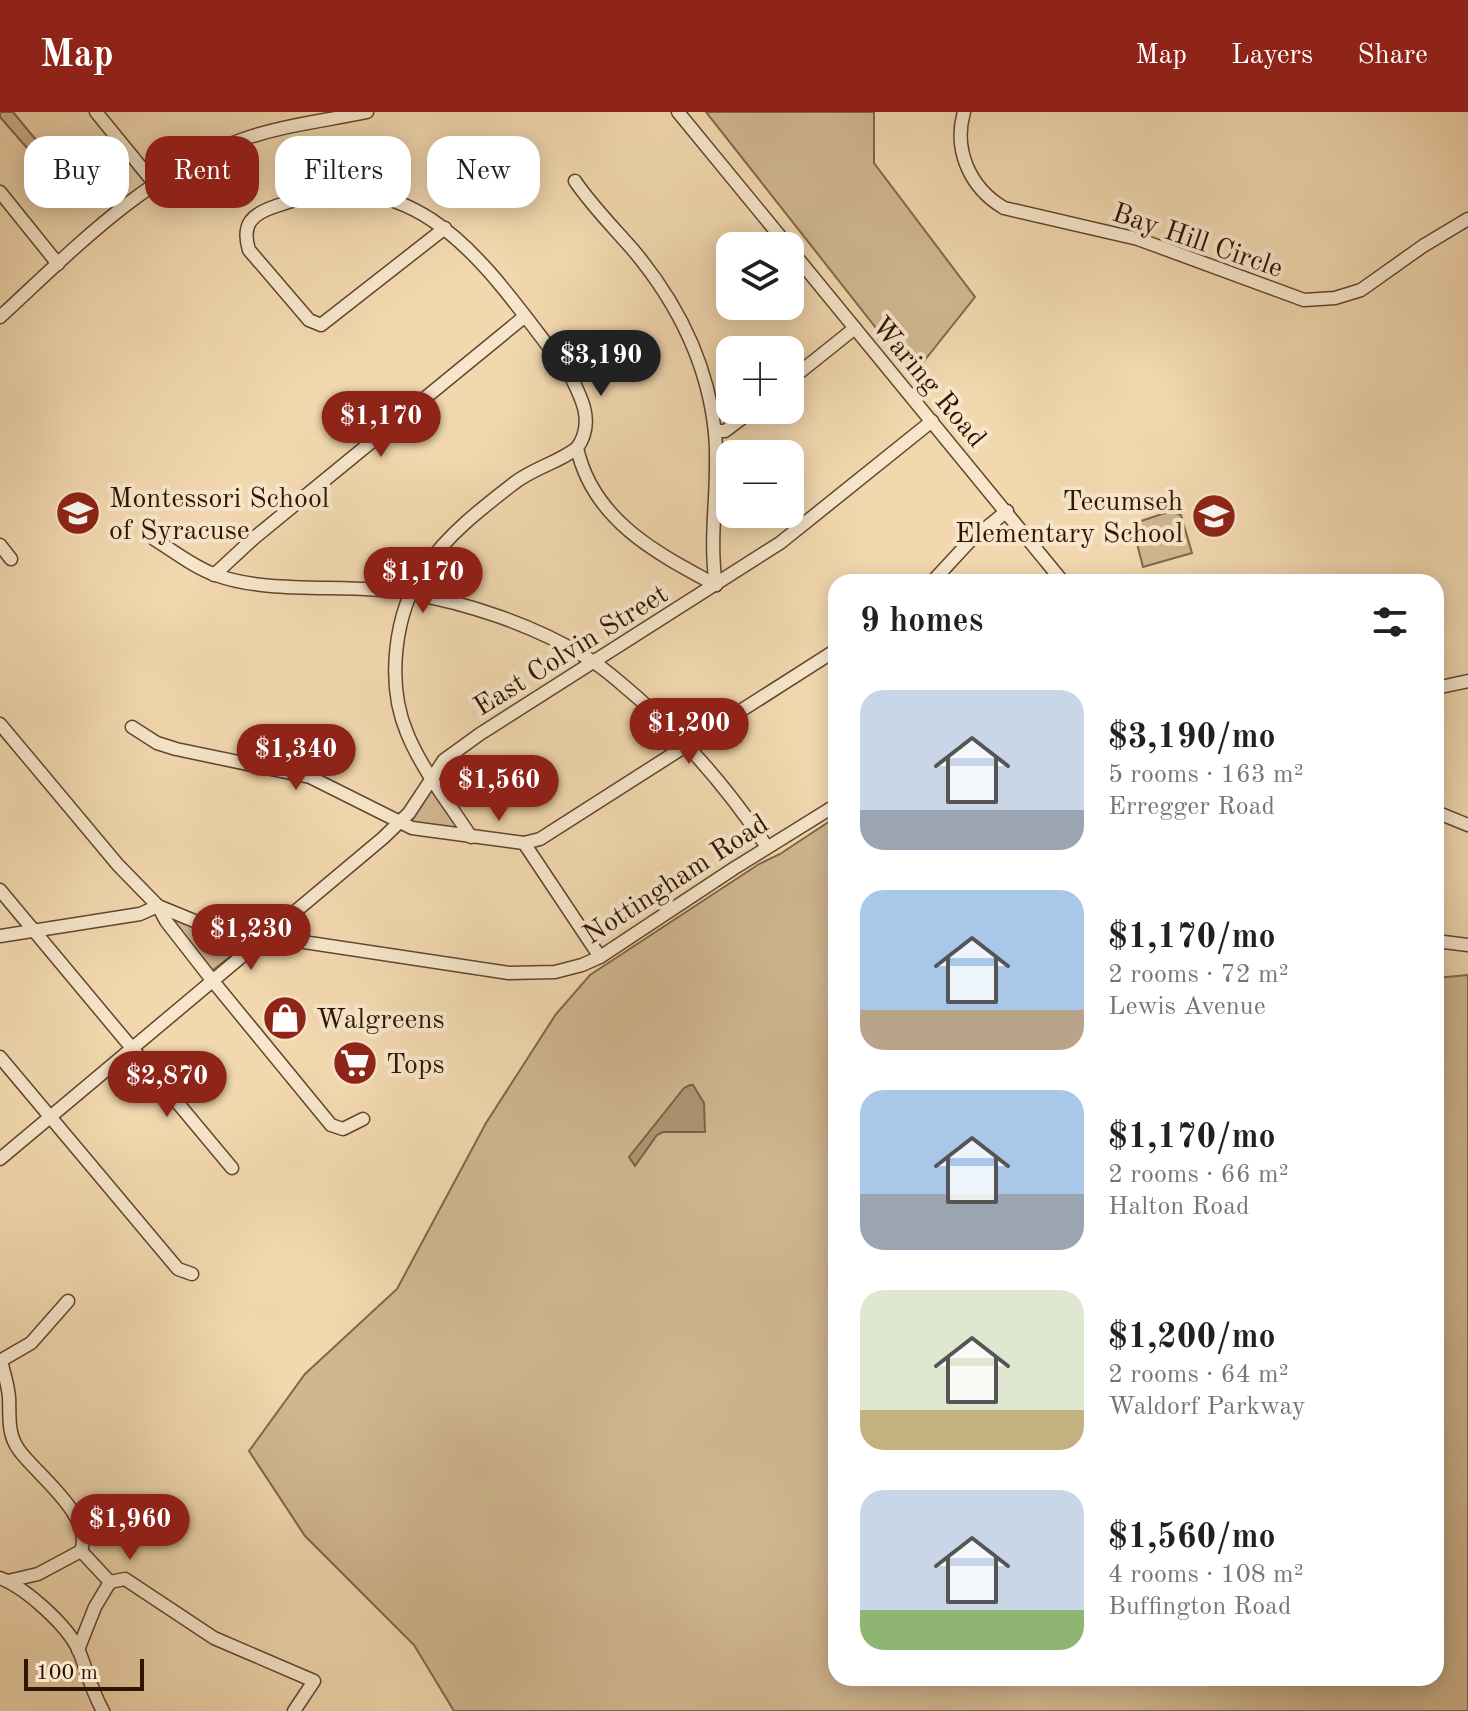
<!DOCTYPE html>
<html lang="en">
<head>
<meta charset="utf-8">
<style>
  body { margin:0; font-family:"Old Standard TT",serif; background:#f6f6f6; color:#202124; height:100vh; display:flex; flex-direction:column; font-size:30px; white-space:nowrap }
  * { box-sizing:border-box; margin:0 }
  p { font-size:26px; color:#757577 }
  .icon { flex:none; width:44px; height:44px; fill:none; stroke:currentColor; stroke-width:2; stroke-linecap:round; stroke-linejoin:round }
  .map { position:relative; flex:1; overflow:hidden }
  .side { position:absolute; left:828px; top:462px; width:616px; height:1112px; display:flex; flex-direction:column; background:#fff; border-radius:24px; box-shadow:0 4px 20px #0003 }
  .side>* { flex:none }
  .top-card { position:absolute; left:24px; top:24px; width:684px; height:72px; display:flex; gap:16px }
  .fabs { position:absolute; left:716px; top:120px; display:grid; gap:16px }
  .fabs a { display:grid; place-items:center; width:88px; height:88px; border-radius:16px; background:#fff; box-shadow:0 4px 20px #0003; font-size:40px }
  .scale { position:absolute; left:24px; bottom:20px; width:120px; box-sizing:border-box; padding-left:8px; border:4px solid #311400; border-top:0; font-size:22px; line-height:28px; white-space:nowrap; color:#311400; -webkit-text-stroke:6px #f7e6cb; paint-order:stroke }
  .price { position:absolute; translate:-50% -68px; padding:0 18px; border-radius:28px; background:#8f2418; color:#fff; font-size:26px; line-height:52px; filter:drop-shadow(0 2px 4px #0008) }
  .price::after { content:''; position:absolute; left:50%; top:48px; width:24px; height:18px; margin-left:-12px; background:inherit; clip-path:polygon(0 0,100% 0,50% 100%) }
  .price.active { background:#222; color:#fff }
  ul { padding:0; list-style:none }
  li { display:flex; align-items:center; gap:24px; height:200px; padding:0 32px }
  li span { display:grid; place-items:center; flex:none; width:224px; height:160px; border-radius:24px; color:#555 }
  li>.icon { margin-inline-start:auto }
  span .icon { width:96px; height:96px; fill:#fffc; stroke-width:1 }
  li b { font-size:34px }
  h2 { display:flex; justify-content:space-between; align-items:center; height:96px; padding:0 32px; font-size:34px }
  .tag { padding:0 28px; border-radius:24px; background:#fff; box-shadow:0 4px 20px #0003; font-size:28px; line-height:72px }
  .tag.active { background:#8f2418; color:#fff }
  header { display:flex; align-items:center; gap:48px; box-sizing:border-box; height:112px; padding:0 40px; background:#8f2418; color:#fff }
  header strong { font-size:38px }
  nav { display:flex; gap:44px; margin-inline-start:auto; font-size:28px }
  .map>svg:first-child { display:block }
  .green { fill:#d1b791; stroke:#816648; stroke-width:2 }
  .water { fill:#b09574; stroke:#7d6146; stroke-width:2 }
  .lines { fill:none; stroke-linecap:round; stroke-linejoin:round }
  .minor-casing { stroke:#61452c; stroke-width:15 }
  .minor { stroke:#f7e6cb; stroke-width:12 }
  .labels { text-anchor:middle; stroke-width:8; stroke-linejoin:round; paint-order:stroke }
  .street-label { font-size:28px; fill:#311400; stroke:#f7e6cb }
  .poi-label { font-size:28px; fill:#311400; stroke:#f7e6cb; text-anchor:start }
</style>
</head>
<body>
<header>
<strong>Map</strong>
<nav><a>Map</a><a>Layers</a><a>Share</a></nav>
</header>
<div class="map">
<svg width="1468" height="1599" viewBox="0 0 1468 1599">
  <rect width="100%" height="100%" fill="#f2d8af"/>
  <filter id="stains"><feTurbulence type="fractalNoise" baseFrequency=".0025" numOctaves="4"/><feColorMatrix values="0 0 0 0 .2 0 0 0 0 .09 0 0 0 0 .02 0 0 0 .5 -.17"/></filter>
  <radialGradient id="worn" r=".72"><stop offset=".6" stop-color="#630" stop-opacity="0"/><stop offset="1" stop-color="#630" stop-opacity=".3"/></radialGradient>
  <g class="green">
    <polygon points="0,0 13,0 70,69 62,76 0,5"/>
    <polygon points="706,0 874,0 874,51 975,185 913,263"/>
    <polygon points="1171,399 1181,403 1192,441 1143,455 1132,412"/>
    <polygon points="427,680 435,680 456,713 453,718 412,711 411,704"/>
    <polygon points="836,705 836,1566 1436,1566 1436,866 1468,863 1468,1599 454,1599 414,1533 305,1424 249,1339 305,1262 397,1177 486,1011 556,902 590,863 759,752 780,742"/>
    <polygon points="171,805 200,817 251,828 212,859"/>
  </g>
  <polygon class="water" points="690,973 693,973 704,991 705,1020 663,1020 657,1023 635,1054 629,1045 684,976"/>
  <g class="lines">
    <g class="minor-casing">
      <g id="minor">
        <polyline points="96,0 154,71"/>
        <polyline points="678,0 788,134"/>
        <path d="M964 0C953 38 970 76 1004 96L1138 127 1304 188 1335 186 1361 178 1423 134 1468 107"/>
        <path d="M575 69C592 94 614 116 634 139 678 192 708 251 715 321 720 372 708 423 716 473"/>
        <polyline points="0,80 58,152"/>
        <path d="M445 116 321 213 309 208 249 138C241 112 252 102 276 94 424 40 490 162 569 261 582 286 595 311 577 336 593 408 656 441 716 473"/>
        <polyline points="790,137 1063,470"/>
        <path d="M0 205C74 137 145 62 241 28 282 13 325 9 367 0"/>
        <polyline points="790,268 855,216"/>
        <polyline points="715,319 725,319 753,298"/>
        <path d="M154 427C174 439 193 455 216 463 270 483 349 471 408 481 468 491 533 513 584 544 604 555 620 571 637 585 688 630 729 678 767 735"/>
        <polyline points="0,433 11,447"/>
        <polyline points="214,463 254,426 524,205"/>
        <polyline points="932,470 970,429 1007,399"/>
        <polyline points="1436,576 1468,569"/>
        <polyline points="0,612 118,753 158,794 197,810 244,821 509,861 555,860 582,853 600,845 733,757 836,693"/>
        <polyline points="132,615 157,631 176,637 310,665 412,716 524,731 540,727 836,538"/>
        <polyline points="1436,700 1468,713"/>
        <path d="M471 725C449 691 422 658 407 621 386 571 394 500 425 456 447 423 482 396 513 372 533 356 558 351 577 336"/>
        <polyline points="524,731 600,845"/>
        <polyline points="0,778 232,1056"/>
        <polyline points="0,824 140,802 158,794 166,809 212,868 331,1013 343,1017 363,1007"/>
        <polyline points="1436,829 1468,833"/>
        <polyline points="0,945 178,1157 192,1162"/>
        <polyline points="0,1047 383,726 409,701 444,648 480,622 780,431 932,309"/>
        <polyline points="0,1249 31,1231 68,1189"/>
        <path d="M1 1249C4 1261 8 1273 9 1285 10 1304 7 1322 19 1338 36 1362 94 1404 81 1439L110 1470 125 1467 214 1526 314 1569 294 1599"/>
        <path d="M0 1466C26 1476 68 1514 79 1539 87 1559 92 1580 103 1599"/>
        <polyline points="8,1469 38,1462 81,1439"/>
        <polyline points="78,1538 95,1495 110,1470"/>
      </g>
    </g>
    <use href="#minor" class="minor"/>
  </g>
  <defs>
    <g id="school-disc" transform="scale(2.3)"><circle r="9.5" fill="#8f2418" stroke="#f7e6cb"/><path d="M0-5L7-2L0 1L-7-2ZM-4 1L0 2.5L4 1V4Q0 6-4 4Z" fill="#fff"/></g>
    <g id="shop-disc" transform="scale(2.3)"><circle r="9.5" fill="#8f2418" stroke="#f7e6cb"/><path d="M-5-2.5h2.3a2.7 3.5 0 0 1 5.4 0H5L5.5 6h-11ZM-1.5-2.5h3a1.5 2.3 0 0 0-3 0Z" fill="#fff"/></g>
    <g id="supermarket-disc" transform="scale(2.3)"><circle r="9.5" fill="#8f2418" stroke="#f7e6cb"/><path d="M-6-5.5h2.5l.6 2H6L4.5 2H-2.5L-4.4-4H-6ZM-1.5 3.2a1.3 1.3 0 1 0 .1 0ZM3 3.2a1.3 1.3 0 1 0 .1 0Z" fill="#fff"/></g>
  </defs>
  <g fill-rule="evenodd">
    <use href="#school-disc" x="78" y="401"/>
    <use href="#school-disc" x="1214" y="404"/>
    <use href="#shop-disc" x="285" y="906"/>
    <use href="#supermarket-disc" x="355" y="951"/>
  </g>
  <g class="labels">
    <g class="street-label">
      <text transform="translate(1198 127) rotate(19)" y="10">Bay Hill Circle</text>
      <text transform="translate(930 269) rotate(50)" y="10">Waring Road</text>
      <text transform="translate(570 537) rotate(-32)" y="10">East Colvin Street</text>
      <text transform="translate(675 766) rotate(-33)" y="10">Nottingham Road</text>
    </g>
    <g class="poi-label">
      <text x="109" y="395">Montessori School<tspan x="109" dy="32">of Syracuse</tspan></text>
      <text x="1183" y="398" text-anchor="end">Tecumseh<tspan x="1183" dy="32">Elementary School</tspan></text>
      <text x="316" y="916">Walgreens</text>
      <text x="386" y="961">Tops</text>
    </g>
  </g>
  <rect width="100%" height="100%" filter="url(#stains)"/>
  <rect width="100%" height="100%" fill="url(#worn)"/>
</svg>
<div class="fabs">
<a><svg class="icon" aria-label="layers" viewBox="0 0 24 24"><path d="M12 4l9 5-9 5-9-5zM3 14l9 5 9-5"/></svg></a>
<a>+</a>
<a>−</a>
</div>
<div class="scale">100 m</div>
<b class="price active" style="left:601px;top:286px">$3,190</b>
<b class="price" style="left:381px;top:347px">$1,170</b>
<b class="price" style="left:423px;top:503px">$1,170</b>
<b class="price" style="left:689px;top:654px">$1,200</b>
<b class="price" style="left:296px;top:680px">$1,340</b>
<b class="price" style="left:499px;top:711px">$1,560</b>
<b class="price" style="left:251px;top:860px">$1,230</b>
<b class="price" style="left:167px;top:1007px">$2,870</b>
<b class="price" style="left:130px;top:1450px">$1,960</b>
<div class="top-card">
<a class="tag">Buy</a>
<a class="tag active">Rent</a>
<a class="tag">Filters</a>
<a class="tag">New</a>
</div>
<section class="side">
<h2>9 homes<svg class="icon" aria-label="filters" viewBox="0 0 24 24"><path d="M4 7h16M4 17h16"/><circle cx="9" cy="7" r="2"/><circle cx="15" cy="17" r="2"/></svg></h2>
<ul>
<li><span style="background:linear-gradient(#c9d6e8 75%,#9aa5b1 0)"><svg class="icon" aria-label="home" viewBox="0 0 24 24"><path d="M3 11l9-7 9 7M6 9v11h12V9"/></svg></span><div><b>$3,190/mo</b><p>5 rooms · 163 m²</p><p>Erregger Road</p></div></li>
<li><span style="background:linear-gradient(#a9c7e8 75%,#b9a48a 0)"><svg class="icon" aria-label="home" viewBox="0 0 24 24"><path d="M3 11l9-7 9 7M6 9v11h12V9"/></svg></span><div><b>$1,170/mo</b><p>2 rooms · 72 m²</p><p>Lewis Avenue</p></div></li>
<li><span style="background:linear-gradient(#a9c7e8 65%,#9aa5b1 0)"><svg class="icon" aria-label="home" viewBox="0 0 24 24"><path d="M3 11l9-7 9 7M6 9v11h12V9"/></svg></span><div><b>$1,170/mo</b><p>2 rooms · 66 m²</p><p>Halton Road</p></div></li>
<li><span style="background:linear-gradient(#dfe7d0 75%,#c2b280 0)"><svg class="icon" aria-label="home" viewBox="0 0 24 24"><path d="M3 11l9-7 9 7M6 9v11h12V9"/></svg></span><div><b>$1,200/mo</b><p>2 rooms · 64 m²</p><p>Waldorf Parkway</p></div></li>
<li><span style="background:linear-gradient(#c9d6e8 75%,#8fb573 0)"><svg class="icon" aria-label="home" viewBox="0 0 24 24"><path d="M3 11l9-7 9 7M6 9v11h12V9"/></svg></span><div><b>$1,560/mo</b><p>4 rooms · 108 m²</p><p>Buffington Road</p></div></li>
</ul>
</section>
</div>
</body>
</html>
